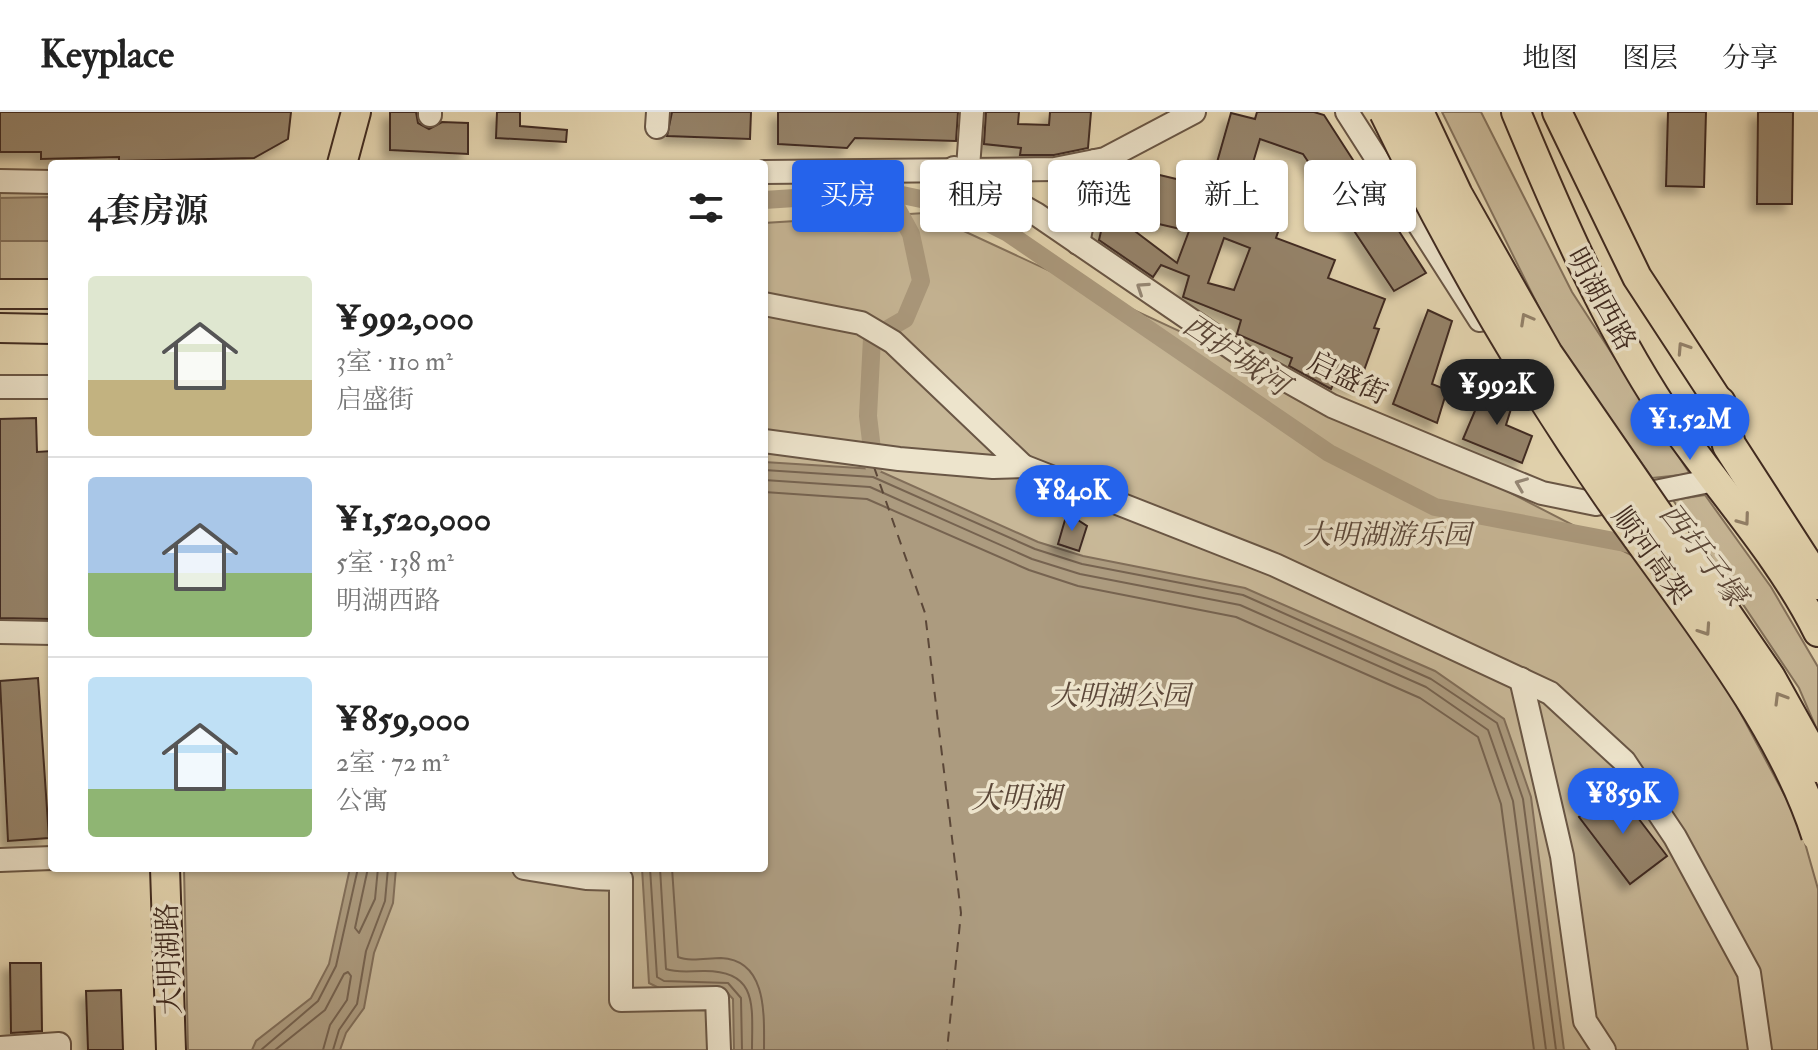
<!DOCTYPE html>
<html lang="zh">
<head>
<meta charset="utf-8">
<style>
  body { margin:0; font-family:"IM FELL Double Pica","Noto Serif SC",serif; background:#f6f6f6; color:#222; height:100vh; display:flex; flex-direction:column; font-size:30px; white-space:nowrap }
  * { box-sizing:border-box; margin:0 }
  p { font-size:26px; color:#767676 }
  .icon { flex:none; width:44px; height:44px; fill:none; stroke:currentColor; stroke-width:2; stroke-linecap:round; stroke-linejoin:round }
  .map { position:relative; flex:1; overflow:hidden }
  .panel { position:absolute; left:48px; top:48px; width:720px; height:712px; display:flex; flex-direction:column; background:#fff; border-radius:8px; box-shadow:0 2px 6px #0004 }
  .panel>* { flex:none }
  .hud { position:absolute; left:792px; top:48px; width:760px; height:72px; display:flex; gap:16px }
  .price { position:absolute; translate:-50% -68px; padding:0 18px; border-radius:28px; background:#2563eb; color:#fff; font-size:26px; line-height:52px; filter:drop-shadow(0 2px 4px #0008) }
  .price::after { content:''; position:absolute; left:50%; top:48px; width:24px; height:18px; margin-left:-12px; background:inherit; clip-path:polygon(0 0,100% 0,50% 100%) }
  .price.current { background:#222; color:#fff }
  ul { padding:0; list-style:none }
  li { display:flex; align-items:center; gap:24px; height:200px; padding:0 40px }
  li+li { border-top:2px solid #e0e0e0 }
  li span { display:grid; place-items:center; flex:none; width:224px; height:160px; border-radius:8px; color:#555 }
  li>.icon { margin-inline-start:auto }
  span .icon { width:96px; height:96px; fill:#fffc; stroke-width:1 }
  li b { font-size:34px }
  h2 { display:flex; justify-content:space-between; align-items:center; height:96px; padding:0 40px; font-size:34px }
  .chip { padding:0 28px; border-radius:8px; background:#fff; box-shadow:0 2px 6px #0004; font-size:28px; line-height:72px }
  .chip.current { background:#2563eb; color:#fff }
  header { display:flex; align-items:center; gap:48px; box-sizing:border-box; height:112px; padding:0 40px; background:#fff; border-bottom:2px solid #e0e0e0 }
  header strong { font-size:38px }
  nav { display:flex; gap:44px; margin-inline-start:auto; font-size:28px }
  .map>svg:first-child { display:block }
  .green { fill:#c8b898; stroke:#84725c; stroke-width:2 }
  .water { fill:#ac9b7f; stroke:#816e59; stroke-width:2 }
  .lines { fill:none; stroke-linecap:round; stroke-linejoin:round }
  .shore { stroke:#766350; stroke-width:2 }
  .canal { stroke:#ac9b7f; stroke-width:18 }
  .ferry { stroke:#5b4738; stroke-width:2; stroke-dasharray:10 8; stroke-linecap:butt }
  .building { fill:#95836b; stroke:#402b21; stroke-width:2; fill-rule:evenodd; filter:url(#shadow) }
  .minor-casing { stroke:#695645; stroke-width:26 }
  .major-casing { stroke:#402b21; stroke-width:32 }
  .highway-casing { stroke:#402b21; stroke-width:36 }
  .minor { stroke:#ede4cc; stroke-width:22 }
  .major { stroke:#e4d5b0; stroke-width:28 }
  .highway { stroke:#e4d5b0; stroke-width:32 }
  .highway-bridge-casing { stroke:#402b21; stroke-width:36; stroke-linecap:butt }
  .highway-bridge { stroke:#e4d5b0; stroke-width:32 }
  .oneway { stroke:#968876 }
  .oneway2 { stroke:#928068 }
  .labels { text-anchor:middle; stroke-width:7; stroke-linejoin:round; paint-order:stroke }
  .street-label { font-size:28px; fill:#402b21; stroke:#ede4cc }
  .park-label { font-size:28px; font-style:italic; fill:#5b4739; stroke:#ede4cc }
  .water-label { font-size:30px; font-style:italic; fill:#5b4738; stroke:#ede4cc }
</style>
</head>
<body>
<header>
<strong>Keyplace</strong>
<nav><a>地图</a><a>图层</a><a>分享</a></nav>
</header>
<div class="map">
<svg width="1818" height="938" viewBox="0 0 1818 938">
  <defs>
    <filter id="shadow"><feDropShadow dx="-7" dy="7" stdDeviation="4" flood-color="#0004"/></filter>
  </defs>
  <rect width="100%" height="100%" fill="#e4d5b0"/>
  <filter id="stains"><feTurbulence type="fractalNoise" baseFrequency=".0025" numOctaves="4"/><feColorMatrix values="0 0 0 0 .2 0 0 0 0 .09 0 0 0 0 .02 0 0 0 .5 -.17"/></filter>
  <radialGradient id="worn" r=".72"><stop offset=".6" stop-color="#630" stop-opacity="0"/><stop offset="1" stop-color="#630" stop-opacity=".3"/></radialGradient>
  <g class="green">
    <polygon points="1442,0 1481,0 1572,180 1690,362 1652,366 1554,226"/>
    <polygon points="0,81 52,81 52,173 0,172"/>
    <polygon points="925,101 1345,296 1641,448 1719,561 1799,710 1818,777 1818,938 188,938 184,756 764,756 764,111"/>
    <polygon points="1705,383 1771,475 1818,555 1818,620 1799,576 1673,388"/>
  </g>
  <g class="water">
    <polygon points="52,85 52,129 0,129 0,86"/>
    <polygon points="764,350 875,357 1038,430 1083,444 1245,476 1435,559 1504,607 1531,685 1564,938 734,938 733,887 723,876 661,877 649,871 642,756 764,756"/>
    <polygon points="350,756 396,756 393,791 374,841 364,896 346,921 340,938 252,938 256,929 311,886 329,852"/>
  </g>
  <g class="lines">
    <g class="shore">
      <polyline points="764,358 873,365 1035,437 1082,452 1243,483 1431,567 1497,611 1523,687 1556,938"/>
      <polyline points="764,368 870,375 1032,447 1080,462 1240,493 1426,575 1488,618 1513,689 1546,938"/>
      <polyline points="764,380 867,387 1029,458 1078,474 1236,505 1420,586 1478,625 1501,692 1534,938"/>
      <polyline points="368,756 355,816 359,821 375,787 378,756"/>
      <polyline points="650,756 657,865 664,869 728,871 741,886 742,938"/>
      <path d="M660 756 666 857C677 861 691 859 703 859 759 858 752 895 752 938"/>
      <path d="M672 756 678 845C690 850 707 846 721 846 768 848 764 905 764 938"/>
      <polyline points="261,938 318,889 336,854 358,756"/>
      <polyline points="275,938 325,898 344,862 348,860 351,864 347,888 330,913 323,938"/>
      <polyline points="333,938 339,918 357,892 366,839 385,789 388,756"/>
    </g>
    <g class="canal">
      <polyline points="764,88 888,80 954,94 1008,121 1329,341 1435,395 1646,435"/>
      <polyline points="874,354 868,304 872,226 905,207 921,169 911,122 888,80"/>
    </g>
    <polyline class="ferry" points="874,355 925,501 961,801 947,938"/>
  </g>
  <g class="building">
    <polygon points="0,0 291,0 288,27 254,46 119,49 119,45 41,47 41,40 0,40"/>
    <polygon points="390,0 416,0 418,11 429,17 442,10 468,11 468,42 390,38"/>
    <polygon points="497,0 520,0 520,14 567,18 566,30 496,26"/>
    <polygon points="672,0 751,0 750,27 667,24"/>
    <polygon points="778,0 958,0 956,29 855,26 847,36 778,32"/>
    <polygon points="986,0 1019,0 1018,12 1049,13 1050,0 1091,0 1088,36 1054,43 1020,43 1021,36 984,32"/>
    <path d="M1257 0H1314L1324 3 1426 161 1394 179 1303 42 1260 27 1239 98 1280 114 1276 126 1335 148 1328 166 1385 187 1374 216 1379 217 1358 275 1335 268 1331 277 1289 254 1292 246 1237 222 1241 208 1183 185 1189 164 1161 153 1153 165 1099 128 1115 57 1122 54 1210 75 1231 1 1255 7ZM1111 101 1189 119 1177 151ZM1224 126 1250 136 1234 178 1208 171Z"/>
    <polygon points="1668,0 1706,0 1704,75 1666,74"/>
    <polygon points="1758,0 1793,0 1792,92 1757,92"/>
    <polygon points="1428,198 1452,209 1432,272 1447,278 1437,311 1393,292"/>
    <polygon points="1485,275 1514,287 1506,313 1532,324 1522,351 1463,327"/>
    <polygon points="36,306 37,340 52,339 52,507 0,506 0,307"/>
    <polygon points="1067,401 1087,414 1079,439 1058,432"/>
    <polygon points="38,566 49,726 8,729 0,569"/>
    <polygon points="1616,677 1667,744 1630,772 1579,705"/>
    <polygon points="10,851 41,851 42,919 11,921"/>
    <polygon points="121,878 123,938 88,938 86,879"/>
  </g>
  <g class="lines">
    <g class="minor-casing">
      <g id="minor">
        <polyline points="1347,0 1480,208"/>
        <polyline points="430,3 430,0"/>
        <polyline points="657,15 658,0"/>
        <polyline points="954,56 1036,102 1245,245 1332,294 1447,342 1542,381 1596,392 1714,368"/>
        <polyline points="968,56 972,0"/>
        <polyline points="764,60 1055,57 1105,47 1194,0"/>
        <polyline points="0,69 52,70"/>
        <polyline points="1078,131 1095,49"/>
        <polyline points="764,192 861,211 893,230 1023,354"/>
        <polyline points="0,275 52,275"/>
        <polyline points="764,329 899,347 993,355 1023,354 1275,453 1550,581 1624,649 1675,725 1749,861 1760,938"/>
        <polyline points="0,520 52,521"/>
        <polyline points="1521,567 1562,744 1585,909 1604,938"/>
        <polyline points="0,748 52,746"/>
        <polyline points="524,756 586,766 621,767 621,888 717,886 719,938"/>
        <polyline points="0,936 59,932 59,938"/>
      </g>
    </g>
    <g class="major-casing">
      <g id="major">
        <path d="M1516 0C1559 103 1603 206 1665 300 1715 374 1778 440 1818 520"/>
        <polyline points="1557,0 1637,165 1732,310"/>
        <polyline points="342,52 356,0"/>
        <polyline points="0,182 52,182"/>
        <polyline points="0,216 52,217"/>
        <polyline points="165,756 171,938"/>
      </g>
    </g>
    <g class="highway-casing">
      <polyline id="highway" points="1719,291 1729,333 1818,471"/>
    </g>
    <use href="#minor" class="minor"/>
    <use href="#major" class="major"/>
    <use href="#highway" class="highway"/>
    <g class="highway-bridge-casing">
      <g id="highway-bridge">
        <path d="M1386 0C1451 134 1524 261 1609 383 1679 484 1781 606 1818 723"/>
        <polyline points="1417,0 1456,83 1546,242 1769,566 1818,654"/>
      </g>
    </g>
    <use href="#highway-bridge" class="highway-bridge"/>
  </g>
  <defs><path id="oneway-chevron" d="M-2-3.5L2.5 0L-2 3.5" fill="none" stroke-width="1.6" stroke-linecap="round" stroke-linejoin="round" transform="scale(2)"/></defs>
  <g class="oneway">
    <use href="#oneway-chevron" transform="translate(1142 176) rotate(-146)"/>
    <use href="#oneway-chevron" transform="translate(1521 372) rotate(-158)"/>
  </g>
  <g class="oneway2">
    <use href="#oneway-chevron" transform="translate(1526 207) rotate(-119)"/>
    <use href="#oneway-chevron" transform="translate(1683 236) rotate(-123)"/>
    <use href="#oneway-chevron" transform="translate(1744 408) rotate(54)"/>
    <use href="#oneway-chevron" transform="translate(1705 518) rotate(56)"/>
    <use href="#oneway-chevron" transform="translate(1780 586) rotate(-121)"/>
  </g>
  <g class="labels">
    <g class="street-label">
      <text transform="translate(1602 187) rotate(61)" y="10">明湖西路</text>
      <text transform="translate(1348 265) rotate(26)" y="10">启盛街</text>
      <text transform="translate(1652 443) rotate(54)" y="10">顺河高架</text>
      <text transform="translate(168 847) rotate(-92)" y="10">大明湖路</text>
    </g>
    <g class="park-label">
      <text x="1387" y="432">大明湖游乐园</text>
      <text x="1120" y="593">大明湖公园</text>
    </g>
    <g class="water-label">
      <text transform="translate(1236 243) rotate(34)" y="10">西护城河</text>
      <text transform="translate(1703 442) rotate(52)" y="10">西圩子壕</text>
      <text x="1016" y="696">大明湖</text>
    </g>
  </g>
  <rect width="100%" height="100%" filter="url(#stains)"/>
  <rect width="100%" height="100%" fill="url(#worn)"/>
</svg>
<b class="price current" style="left:1497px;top:315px">¥992K</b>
<b class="price" style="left:1690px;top:350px">¥1.52M</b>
<b class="price" style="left:1072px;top:421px">¥840K</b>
<b class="price" style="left:1623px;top:724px">¥859K</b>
<div class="hud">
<a class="chip current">买房</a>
<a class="chip">租房</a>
<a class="chip">筛选</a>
<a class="chip">新上</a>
<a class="chip">公寓</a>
</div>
<section class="panel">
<h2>4套房源<svg class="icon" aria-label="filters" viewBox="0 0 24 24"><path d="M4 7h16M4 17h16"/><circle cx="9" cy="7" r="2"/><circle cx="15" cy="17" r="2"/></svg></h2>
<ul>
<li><span style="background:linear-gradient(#dfe7d0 65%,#c2b280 0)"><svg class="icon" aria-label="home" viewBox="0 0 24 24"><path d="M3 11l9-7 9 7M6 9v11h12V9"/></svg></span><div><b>¥992,000</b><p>3室 · 110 m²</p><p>启盛街</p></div></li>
<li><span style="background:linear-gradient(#a9c7e8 60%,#8fb573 0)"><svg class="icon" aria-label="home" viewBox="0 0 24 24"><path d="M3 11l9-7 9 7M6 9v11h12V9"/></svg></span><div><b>¥1,520,000</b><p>5室 · 138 m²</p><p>明湖西路</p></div></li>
<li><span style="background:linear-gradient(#bfe0f5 70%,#8fb573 0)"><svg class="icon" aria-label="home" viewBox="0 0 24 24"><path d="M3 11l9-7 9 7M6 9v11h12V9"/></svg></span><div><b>¥859,000</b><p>2室 · 72 m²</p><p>公寓</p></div></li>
</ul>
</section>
</div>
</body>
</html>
